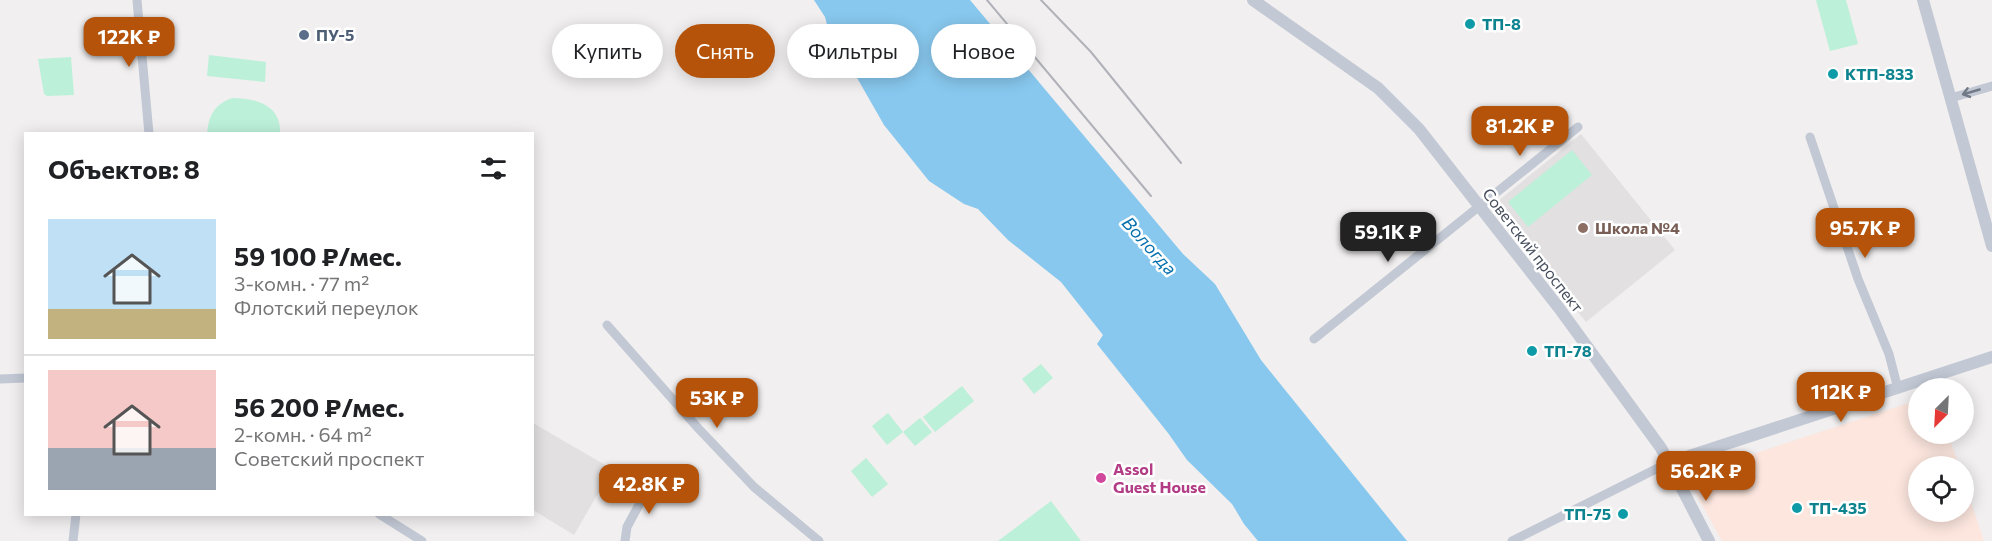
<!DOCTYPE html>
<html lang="ru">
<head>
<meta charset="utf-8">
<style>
  body { margin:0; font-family:Commissioner,sans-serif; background:#f2f2f2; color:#202124; height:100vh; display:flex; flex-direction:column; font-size:22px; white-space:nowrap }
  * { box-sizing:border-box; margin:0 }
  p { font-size:20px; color:#757577 }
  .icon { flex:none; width:33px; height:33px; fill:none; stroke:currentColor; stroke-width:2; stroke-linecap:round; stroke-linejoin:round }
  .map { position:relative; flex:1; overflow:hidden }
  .details { position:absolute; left:24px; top:132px; width:510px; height:384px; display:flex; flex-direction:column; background:#fff; border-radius:0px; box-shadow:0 3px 15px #0003 }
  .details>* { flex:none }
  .guide { position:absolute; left:552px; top:24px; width:570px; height:54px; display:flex; gap:12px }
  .needle { width:39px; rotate:204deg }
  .tools { position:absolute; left:1908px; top:378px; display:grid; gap:12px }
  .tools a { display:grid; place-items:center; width:66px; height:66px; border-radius:50%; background:#fff; box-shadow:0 3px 15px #0003; font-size:30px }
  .price { position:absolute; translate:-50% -51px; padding:0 14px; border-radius:12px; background:#b45309; color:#fff; font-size:20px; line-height:39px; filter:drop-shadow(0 2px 3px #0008) }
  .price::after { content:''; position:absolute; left:50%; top:36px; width:18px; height:14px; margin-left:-9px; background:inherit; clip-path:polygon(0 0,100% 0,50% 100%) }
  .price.on { background:#222; color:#fff }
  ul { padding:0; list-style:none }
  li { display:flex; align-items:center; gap:18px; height:150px; padding:0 24px }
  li+li { border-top:2px solid #e0e0e0 }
  li span { display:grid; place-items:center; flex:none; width:168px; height:120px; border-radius:0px; color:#555 }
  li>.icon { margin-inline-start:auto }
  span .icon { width:72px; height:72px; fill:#fffc; stroke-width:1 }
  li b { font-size:26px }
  h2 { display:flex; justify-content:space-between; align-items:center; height:72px; padding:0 24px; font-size:26px }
  .chip { padding:0 21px; border-radius:27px; background:#fff; box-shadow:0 3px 15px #0003; font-size:21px; line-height:54px }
  .chip.on { background:#b45309; color:#fff }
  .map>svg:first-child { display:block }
  .education { fill:#e2e0e1 }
  .medical { fill:#fce6de }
  .green { fill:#bcf0d9 }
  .water { fill:#88c8ee }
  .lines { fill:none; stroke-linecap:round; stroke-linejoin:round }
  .minor { stroke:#c2c8d4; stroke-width:9 }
  .tertiary { stroke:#c2c8d4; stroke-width:12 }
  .rail { stroke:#b1b2b9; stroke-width:2 }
  .oneway { stroke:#717987 }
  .culture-dot { fill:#0f9aa8; stroke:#fff; stroke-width:2 }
  .service-dot { fill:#5c6f8a; stroke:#fff; stroke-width:2 }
  .education-dot { fill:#8d6e63; stroke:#fff; stroke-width:2 }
  .hotel-dot { fill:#d1479c; stroke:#fff; stroke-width:2 }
  .labels { text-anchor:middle; stroke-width:5; stroke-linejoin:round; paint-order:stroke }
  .culture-label { font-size:16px; font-weight:bold; fill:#0d838f; stroke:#fff; text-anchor:start }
  .service-label { font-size:16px; font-weight:bold; fill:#4e5e75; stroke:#fff; text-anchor:start }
  .education-label { font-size:16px; font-weight:bold; fill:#785e54; stroke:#fff; text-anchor:start }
  .street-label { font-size:16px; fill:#464e5d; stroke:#fff }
  .hotel-label { font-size:16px; font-weight:bold; fill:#b23c85; stroke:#fff; text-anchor:start }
  .water-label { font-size:18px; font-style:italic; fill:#0870ae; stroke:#fff }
</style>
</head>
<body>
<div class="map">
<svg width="1992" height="541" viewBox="0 0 1992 541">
  <rect width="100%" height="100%" fill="#f1efef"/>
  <g class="education">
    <polygon points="1581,134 1675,250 1586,322 1492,206"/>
    <polygon points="533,423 612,469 574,535 533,510"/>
  </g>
  <polygon class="medical" points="1918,400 1918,434 1948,434 1959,466 1918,466 1918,512 1964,512 1964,481 1984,541 1722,541 1686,476"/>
  <g class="green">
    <polygon points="1816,0 1846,0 1858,44 1830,51"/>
    <polygon points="209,55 266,62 265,82 207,76"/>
    <polygon points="71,57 74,95 47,96 44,94 38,59"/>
    <path d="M232 98C256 98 281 105 280 133H207C209 115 214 105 232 98Z"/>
    <polygon points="1572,150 1592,175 1528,227 1508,202"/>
    <polygon points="1041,364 1053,378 1034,394 1022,379"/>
    <polygon points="962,386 974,401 935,432 923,417"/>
    <polygon points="888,413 903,432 920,418 932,432 915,446 903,432 887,445 872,426"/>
    <polygon points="866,458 888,484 872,497 851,471"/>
    <polygon points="1051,501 1081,541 998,541"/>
  </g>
  <polygon class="water" points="814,0 970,0 1183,254 1215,284 1261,360 1407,541 1258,541 1244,524 1232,504 1187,460 1168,433 1097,344 1103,335 1061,282 1008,240 978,209 964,204 929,181 884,125 852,69 839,56 831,40 825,17"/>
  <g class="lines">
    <g class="minor">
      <polyline points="137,0 149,134"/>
      <polyline points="1951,98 1992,86"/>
      <polyline points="1810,137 1858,279 1889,354 1898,389"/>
      <polyline points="607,325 698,428 754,487 819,541"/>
      <polyline points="1314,339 1578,127"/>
      <polyline points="0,379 26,378"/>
      <polyline points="379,514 422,541"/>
      <polyline points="73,541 76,514"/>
      <polyline points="625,541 627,527 648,488"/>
      <polyline points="1512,541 1668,463"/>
    </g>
    <g class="tertiary">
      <polyline points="1253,0 1378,88 1419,129 1559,308 1661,448 1709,541"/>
      <polyline points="1923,0 1992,246"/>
      <polyline points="1668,463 1992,357"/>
    </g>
    <g class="rail">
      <polyline points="987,0 1151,196"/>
      <polyline points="1041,0 1091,52 1181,163"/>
    </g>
  </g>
  <defs><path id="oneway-shaft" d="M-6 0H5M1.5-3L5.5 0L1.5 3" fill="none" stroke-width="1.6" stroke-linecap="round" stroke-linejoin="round" transform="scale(1.5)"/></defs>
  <use class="oneway" href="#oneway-shaft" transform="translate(1971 92) rotate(164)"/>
  <g class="culture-dot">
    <circle cx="1470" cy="24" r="6"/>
    <circle cx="1833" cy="74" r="6"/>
    <circle cx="1532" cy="351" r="6"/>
    <circle cx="1797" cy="508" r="6"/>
    <circle cx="1623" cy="514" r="6"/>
  </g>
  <circle class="service-dot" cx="304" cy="35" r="6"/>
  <circle class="education-dot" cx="1583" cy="228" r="6"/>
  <circle class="hotel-dot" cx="1101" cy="478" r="6"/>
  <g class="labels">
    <g class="culture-label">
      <text x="1482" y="30">ТП-8</text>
      <text x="1845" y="80">КТП-833</text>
      <text x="1544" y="357">ТП-78</text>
      <text x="1809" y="514">ТП-435</text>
      <text x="1611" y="520" text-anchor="end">ТП-75</text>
    </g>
    <g class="service-label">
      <text x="316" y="41">ПУ-5</text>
    </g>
    <g class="education-label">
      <text x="1595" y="234">Школа №4</text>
    </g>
    <g class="street-label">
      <text transform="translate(1533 250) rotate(52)" y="6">Советский проспект</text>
    </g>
    <g class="hotel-label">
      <text x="1113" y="475">Assol<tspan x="1113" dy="18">Guest House</tspan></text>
    </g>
    <g class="water-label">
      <text transform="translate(1149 246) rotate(48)" y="6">Вологда</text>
    </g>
  </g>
</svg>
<div class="tools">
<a><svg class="needle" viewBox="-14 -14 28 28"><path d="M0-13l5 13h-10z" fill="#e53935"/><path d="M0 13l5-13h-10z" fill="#757577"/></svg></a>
<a><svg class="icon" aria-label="locate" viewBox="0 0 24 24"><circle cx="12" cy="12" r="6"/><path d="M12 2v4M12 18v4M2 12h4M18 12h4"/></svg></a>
</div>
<b class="price" style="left:129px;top:68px">122K ₽</b>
<b class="price" style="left:1520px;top:157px">81.2K ₽</b>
<b class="price" style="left:1865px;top:259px">95.7K ₽</b>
<b class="price on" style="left:1388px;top:263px">59.1K ₽</b>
<b class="price" style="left:1841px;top:423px">112K ₽</b>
<b class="price" style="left:717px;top:429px">53K ₽</b>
<b class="price" style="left:1706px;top:502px">56.2K ₽</b>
<b class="price" style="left:649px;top:515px">42.8K ₽</b>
<div class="guide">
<a class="chip">Купить</a>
<a class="chip on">Снять</a>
<a class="chip">Фильтры</a>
<a class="chip">Новое</a>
</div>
<section class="details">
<h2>Объектов: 8<svg class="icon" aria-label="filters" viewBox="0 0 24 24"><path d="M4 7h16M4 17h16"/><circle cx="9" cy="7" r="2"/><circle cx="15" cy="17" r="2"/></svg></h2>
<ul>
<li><span style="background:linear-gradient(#bfe0f5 75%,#c2b280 0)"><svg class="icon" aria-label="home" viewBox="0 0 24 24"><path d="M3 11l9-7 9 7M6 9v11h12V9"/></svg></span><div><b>59 100 ₽/мес.</b><p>3-комн. · 77 m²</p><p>Флотский переулок</p></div></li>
<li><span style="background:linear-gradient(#f6c9c9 65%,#9aa5b1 0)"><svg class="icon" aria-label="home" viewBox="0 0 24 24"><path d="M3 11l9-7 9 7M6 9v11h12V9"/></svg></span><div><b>56 200 ₽/мес.</b><p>2-комн. · 64 m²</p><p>Советский проспект</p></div></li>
</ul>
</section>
</div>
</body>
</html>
